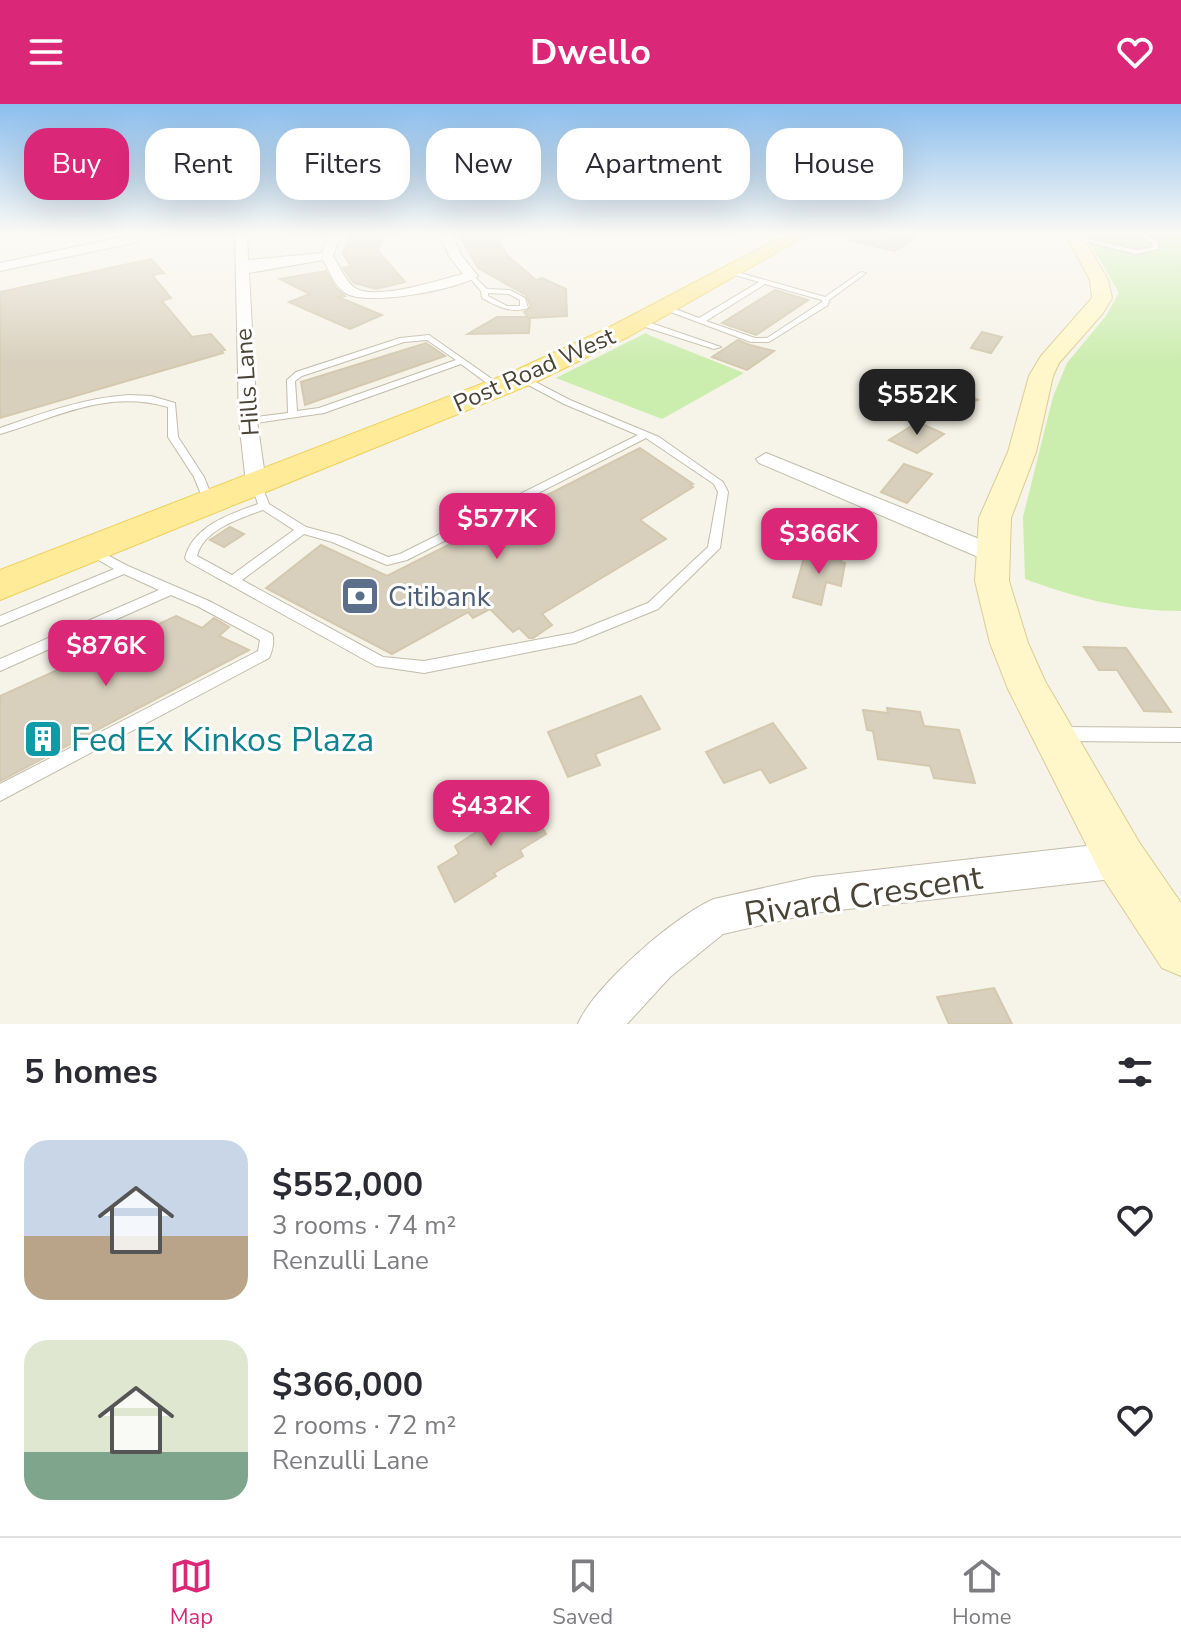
<!DOCTYPE html>
<html lang="en">
<head>
<meta charset="utf-8">
<style>
  body { margin:0; font-family:"Nunito Sans",sans-serif; background:#f2f2f3; color:#2b2b33; height:100vh; display:flex; flex-direction:column; font-size:30px; white-space:nowrap }
  * { box-sizing:border-box; margin:0 }
  p { font-size:26px; color:#7c7c81 }
  .icon { flex:none; width:44px; height:44px; fill:none; stroke:currentColor; stroke-width:2; stroke-linecap:round; stroke-linejoin:round }
  .map { position:relative; height:920px; overflow:hidden }
  .side { display:flex; flex-direction:column; background:#fff; flex:1 }
  .side>* { flex:none }
  .banner { position:absolute; left:24px; top:24px; width:1134px; height:72px; display:flex; gap:16px }
  .price { position:absolute; translate:-50% -68px; padding:0 18px; border-radius:16px; background:#db2777; color:#fff; font-size:26px; line-height:52px; filter:drop-shadow(0 2px 4px #0008) }
  .price::after { content:''; position:absolute; left:50%; top:48px; width:24px; height:18px; margin-left:-12px; background:inherit; clip-path:polygon(0 0,100% 0,50% 100%) }
  .price.selected { background:#222; color:#fff }
  ul { padding:0; list-style:none }
  li { display:flex; align-items:center; gap:24px; height:200px; padding:0 24px }
  li span { display:grid; place-items:center; flex:none; width:224px; height:160px; border-radius:24px; color:#555 }
  li>.icon { margin-inline-start:auto }
  span .icon { width:96px; height:96px; fill:#fffc; stroke-width:1 }
  li b { font-size:34px }
  h2 { display:flex; justify-content:space-between; align-items:center; height:96px; padding:0 24px; font-size:34px }
  .chip { padding:0 28px; border-radius:24px; background:#fff; box-shadow:0 8px 32px #0002; font-size:28px; line-height:72px }
  .chip.selected { background:#db2777; color:#fff }
  header { display:flex; justify-content:space-between; align-items:center; height:104px; padding:0 24px; background:#db2777; color:#fff; font-size:36px; font-weight:700 }
  .tab-bar { display:flex; justify-content:space-around; align-items:center; height:112px; border-top:2px solid #e1e1e2; background:#fff; font-size:22px; color:#7c7c81 }
  .tab-bar a { display:grid; justify-items:center; gap:4px }
  .tab-bar .selected { color:#db2777 }
  .map>svg:first-child { display:block }
  .green { fill:#cbedae }
  .building { fill:#d8d0bd; stroke:#d4c9af; stroke-width:2 }
  .lines { fill:none; stroke-linecap:round; stroke-linejoin:round }
  .lane-casing { stroke:#c2bcaa; stroke-width:2 }
  .street-casing { stroke:#c2bcaa; stroke-width:2 }
  .secondary-casing { stroke:#dacd94; stroke-width:2 }
  .primary-casing { stroke:#efd05d; stroke-width:2 }
  .lane { fill:#fff; fill-rule:evenodd }
  .street { fill:#fff; fill-rule:evenodd }
  .secondary { fill:#fff7c9; fill-rule:evenodd }
  .primary { fill:#ffeb98; fill-rule:evenodd }
  .labels { text-anchor:middle; stroke-width:6; stroke-linejoin:round; paint-order:stroke }
  .far-street-label { font-size:24px; fill:#4a4436; stroke:#fff }
  .service-label { font-size:28px; fill:#4e5e75; stroke:#fff; text-anchor:start }
  .near-culture-label { font-size:34px; fill:#0d838f; stroke:#fff; text-anchor:start }
  .near-street-label { font-size:34px; fill:#4a4436; stroke:#fff }
</style>
</head>
<body>
<header><svg class="icon" aria-label="menu" viewBox="0 0 24 24"><path d="M4 6h16M4 12h16M4 18h16"/></svg>Dwello<svg class="icon" aria-label="heart" viewBox="0 0 24 24"><path d="M12 20l-8-8c-3-5 5-10 8-4 3-6 11-1 8 4z"/></svg></header>
<div class="map">
<svg width="1181" height="920" viewBox="0 0 1181 920">
  <rect width="100%" height="100%" fill="#f6f3e8"/>
  <g class="green">
    <path d="M1085 130H1181V507C1127 507 1076 494 1025 475L1023 413 1053 293 1067 259 1106 212 1119 189Z"/>
    <polygon points="646,229 651,232 744,269 662,315 556,274"/>
  </g>
  <g class="building">
    <polygon points="351,130 383,130 378,147 405,178 376,185 354,179 343,164 351,162 343,150"/>
    <polygon points="464,130 494,130 508,152 536,176 542,174 566,185 567,212 530,214 529,229 468,230 497,213 528,213 524,208 531,203 526,191 478,164 462,135 466,133"/>
    <polygon points="851,130 921,130 895,147 850,136"/>
    <polygon points="151,155 164,169 152,171 171,194 162,197 192,233 211,230 225,246 221,247 223,249 0,314 0,188"/>
    <polygon points="326,167 336,184 345,192 338,193 382,211 350,225 289,198 310,190 280,175"/>
    <polygon points="775,186 808,196 756,231 722,219"/>
    <polygon points="982,228 1002,233 991,249 971,244"/>
    <polygon points="738,236 750,241 774,247 747,266 712,253"/>
    <polygon points="426,239 445,252 305,301 301,278"/>
    <polygon points="939,279 946,280 978,296 940,312 905,292"/>
    <polygon points="918,318 944,330 917,349 889,336"/>
    <polygon points="640,344 693,380 690,381 693,383 640,416 666,435 542,510 552,521 533,534 529,534 519,524 513,528 490,505 473,514 468,508 392,550 266,484 321,441 387,472"/>
    <polygon points="904,360 932,370 907,399 881,388"/>
    <polygon points="230,423 244,430 224,443 210,436"/>
    <polygon points="824,447 842,452 841,458 845,459 841,482 826,478 821,501 793,493 805,450 823,454"/>
    <polygon points="176,512 202,524 214,514 229,523 219,532 249,546 0,677 0,592"/>
    <polygon points="1084,543 1126,544 1171,608 1144,607 1117,566 1099,566"/>
    <polygon points="641,592 660,625 595,650 600,661 568,673 548,628"/>
    <polygon points="887,604 920,608 924,622 959,626 975,679 934,674 930,662 878,655 873,627 867,626 863,606 888,609"/>
    <polygon points="773,619 806,664 770,679 761,665 724,679 706,648"/>
    <polygon points="512,692 518,702 526,697 546,730 520,746 523,752 494,769 496,772 455,798 438,763 459,750 455,742 496,715 490,705"/>
    <polygon points="994,884 1012,920 949,920 937,893"/>
  </g>
  <g class="lines">
    <g class="lane-casing">
      <g id="lane">
        <polygon points="1140,130 1147,130 1157,137 1159,145 1136,150 1072,134 1075,132 1136,146 1154,143 1152,139"/>
        <path d="M730 166 825 193 861 168 866 169 829 196 828 201 769 238H751L660 204 667 202 699 214 759 178 728 169 727 168ZM765 180 822 196V198L767 234H755L706 217Z"/>
        <path d="M469 171H473L487 185 510 186 525 194 528 204C511 210 497 202 482 194L481 187 469 173ZM488 189 509 190 520 196V202H507L488 192Z"/>
        <polygon points="636,216 642,216 721,243 714,245 636,220"/>
        <path d="M429 231 502 282V286H496L461 260 324 309 248 320 243 317 248 314 288 309 287 276 296 268 400 234ZM427 236 456 256 319 304 297 307 295 277 302 272 404 238Z"/>
        <path d="M522 271 570 296 659 333 723 378 728 388 720 444 658 505 575 539 424 569 376 562 187 457 185 454C193 422 230 410 258 400L251 379 252 377H260L269 400 306 423 340 432 388 453 400 450 638 331 564 300 519 276 518 274ZM646 334 714 380 718 388 708 443 648 499 573 529 424 557 383 553 242 476 304 430 332 438 387 461 407 456ZM263 406 294 426 232 471 197 452C203 426 240 414 263 406Z"/>
        <path d="M129 291 151 292 175 299 178 333 204 373 214 398 213 400H205L194 373 168 333V303C107 285 57 313 0 330V324C43 309 84 294 129 291Z"/>
        <path d="M92 443 128 462 209 497 272 530C275 537 272 548 269 554L0 697V680L258 547 260 536 199 503 171 491 0 567V555L159 486 124 470 0 522V512L114 465 88 450 86 447Z"/>
        <polygon points="1063,623 1181,624 1181,638 1063,637 1058,635 1055,630 1058,625"/>
      </g>
    </g>
    <g class="street-casing">
      <g id="street">
        <polygon points="0,130 25,130 0,137"/>
        <polygon points="136,130 151,130 133,139 0,167 0,159"/>
        <path d="M235 130H247L248 156 322 149 329 130H341L333 152C339 161 346 178 355 184 377 197 438 176 463 170L449 152 440 130H452L461 151 478 172C460 185 363 204 344 188 335 182 329 166 323 156L249 169 257 317 266 379 256 385 246 379 239 317Z"/>
        <polygon points="766,349 999,443 1003,449 999,455 991,457 983,455 759,359 756,355"/>
        <path d="M1121 738 1133 744 1139 756 1133 768 1121 774 813 809 723 830 670 873 627 920H578C594 882 676 811 714 795L813 773Z"/>
      </g>
    </g>
    <g class="secondary-casing">
      <polygon id="secondary" points="1065,130 1081,130 1108,176 1112,194 1103,209 1059,259 1053,272 1036,348 1011,414 1009,477 1028,539 1045,577 1139,738 1181,799 1181,872 1162,864 1103,774 1008,585 990,539 975,477 979,414 1008,348 1029,272 1041,252 1092,194 1090,176"/>
    </g>
    <g class="primary-casing">
      <polygon id="primary" points="787,130 809,130 628,233 532,280 0,496 0,466 512,268 610,223"/>
    </g>
    <use href="#lane" class="lane"/>
    <use href="#street" class="street"/>
    <use href="#secondary" class="secondary"/>
    <use href="#primary" class="primary"/>
  </g>
  <linearGradient id="sky" x2="0" y2="1"><stop stop-color="#8bbeee"/><stop offset="0.5" stop-color="#fbfaf5"/><stop offset="1" stop-color="#fbfaf5" stop-opacity="0"/></linearGradient>
  <rect width="1181" height="259" fill="url(#sky)"/>
  <defs>
    <g id="bank-square" transform="scale(2)"><rect x="-9" y="-9" width="18" height="18" rx="4" fill="#5c6f8a" stroke="#fff"/><path d="M-6-4H6V4H-6ZM0-2.3a2.3 2.3 0 1 0 0 4.6a2.3 2.3 0 1 0 0-4.6Z" fill="#fff"/></g>
    <g id="building-square" transform="scale(2)"><rect x="-9" y="-9" width="18" height="18" rx="4" fill="#0f9aa8" stroke="#fff"/><path d="M-4-6H4V6H1V3H-1V6H-4ZM-2.5-4.3h1.7v1.8h-1.7ZM.8-4.3h1.7v1.8H.8ZM-2.5-1h1.7V.8h-1.7ZM.8-1h1.7V.8H.8Z" fill="#fff"/></g>
  </defs>
  <g fill-rule="evenodd">
    <use href="#bank-square" x="360" y="492"/>
    <use href="#building-square" x="43" y="635"/>
  </g>
  <g class="labels">
    <g class="far-street-label">
      <text transform="translate(534 266) rotate(-24)" y="8">Post Road West</text>
      <text transform="translate(247 278) rotate(-94)" y="8">Hills Lane</text>
    </g>
    <g class="service-label">
      <text x="388" y="502">Citibank</text>
    </g>
    <g class="near-culture-label">
      <text x="71" y="647">Fed Ex Kinkos Plaza</text>
    </g>
    <g class="near-street-label">
      <text transform="translate(863 791) rotate(-9)" y="12">Rivard Crescent</text>
    </g>
  </g>
</svg>
<b class="price selected" style="left:917px;top:333px">$552K</b>
<b class="price" style="left:497px;top:457px">$577K</b>
<b class="price" style="left:819px;top:472px">$366K</b>
<b class="price" style="left:106px;top:584px">$876K</b>
<b class="price" style="left:491px;top:744px">$432K</b>
<div class="banner">
<a class="chip selected">Buy</a>
<a class="chip">Rent</a>
<a class="chip">Filters</a>
<a class="chip">New</a>
<a class="chip">Apartment</a>
<a class="chip">House</a>
</div>
</div>
<section class="side">
<h2>5 homes<svg class="icon" aria-label="filters" viewBox="0 0 24 24"><path d="M4 7h16M4 17h16"/><circle cx="9" cy="7" r="2"/><circle cx="15" cy="17" r="2"/></svg></h2>
<ul>
<li><span style="background:linear-gradient(#c9d6e8 60%,#b9a48a 0)"><svg class="icon" aria-label="home" viewBox="0 0 24 24"><path d="M3 11l9-7 9 7M6 9v11h12V9"/></svg></span><div><b>$552,000</b><p>3 rooms · 74 m²</p><p>Renzulli Lane</p></div><svg class="icon" aria-label="heart" viewBox="0 0 24 24"><path d="M12 20l-8-8c-3-5 5-10 8-4 3-6 11-1 8 4z"/></svg></li>
<li><span style="background:linear-gradient(#dfe7d0 70%,#7fa58c 0)"><svg class="icon" aria-label="home" viewBox="0 0 24 24"><path d="M3 11l9-7 9 7M6 9v11h12V9"/></svg></span><div><b>$366,000</b><p>2 rooms · 72 m²</p><p>Renzulli Lane</p></div><svg class="icon" aria-label="heart" viewBox="0 0 24 24"><path d="M12 20l-8-8c-3-5 5-10 8-4 3-6 11-1 8 4z"/></svg></li>
</ul>
</section>
<nav class="tab-bar">
<a class="selected"><svg class="icon" aria-label="map" viewBox="0 0 24 24"><path d="M3 6l6-2 6 2 6-2v14l-6 2-6-2-6 2zM9 4v14M15 6v14"/></svg>Map</a>
<a><svg class="icon" aria-label="saved" viewBox="0 0 24 24"><path d="M7 4h10v16l-5-4-5 4z"/></svg>Saved</a>
<a><svg class="icon" aria-label="home" viewBox="0 0 24 24"><path d="M3 11l9-7 9 7M6 9v11h12V9"/></svg>Home</a>
</nav>
</body>
</html>
